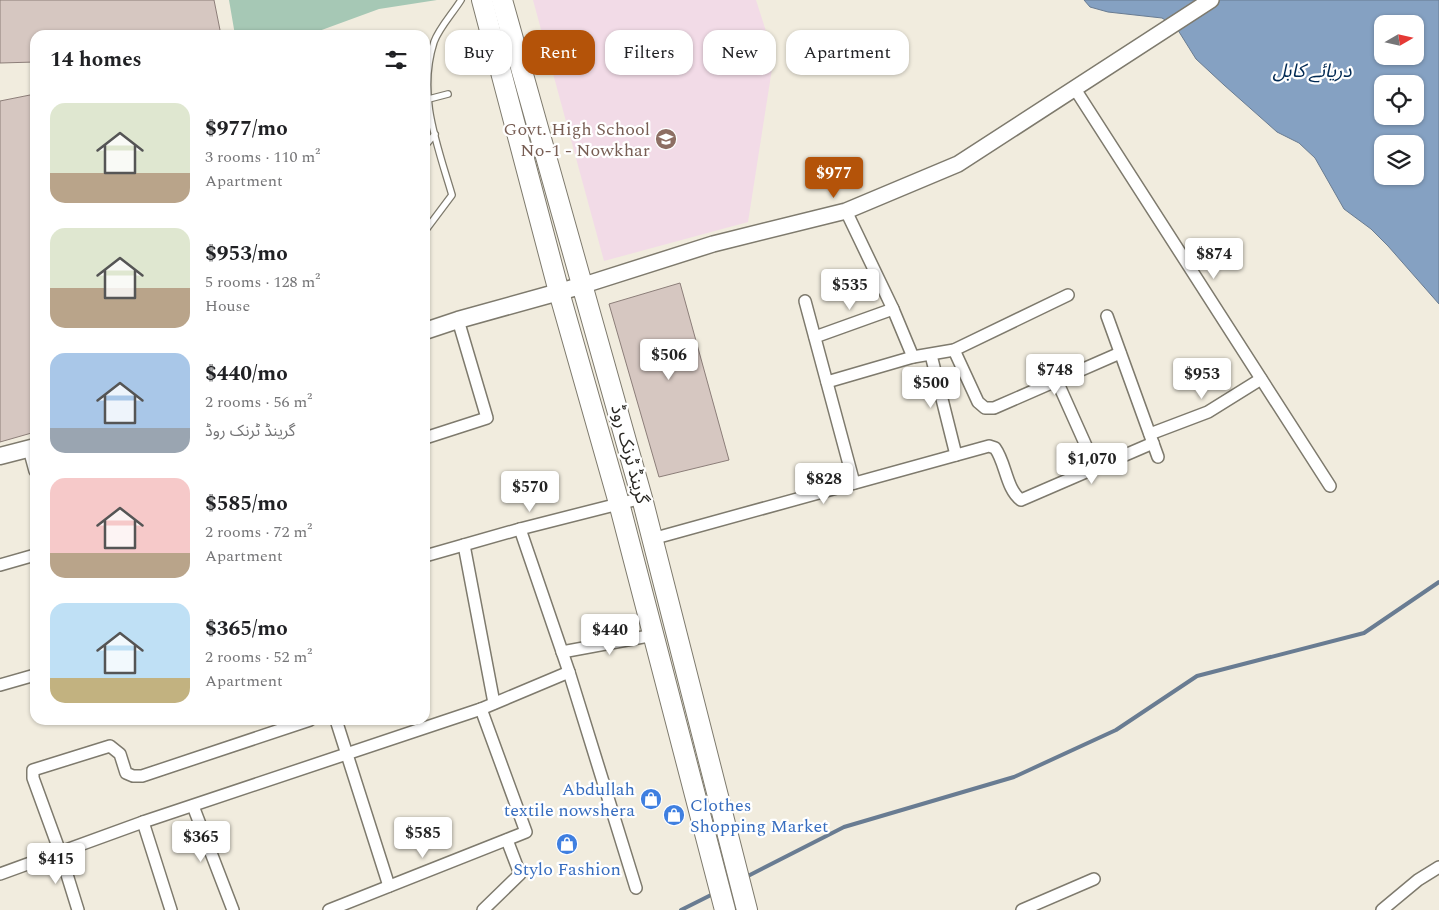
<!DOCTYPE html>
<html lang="en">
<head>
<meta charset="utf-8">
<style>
  body { margin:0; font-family:Spectral,"Noto Sans Arabic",serif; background:#f2f2f2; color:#202124; height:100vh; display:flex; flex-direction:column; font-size:19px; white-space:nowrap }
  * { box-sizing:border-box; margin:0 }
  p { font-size:16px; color:#757577 }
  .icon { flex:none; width:28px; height:28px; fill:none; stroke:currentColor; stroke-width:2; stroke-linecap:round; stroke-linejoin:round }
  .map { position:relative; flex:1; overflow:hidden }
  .side { position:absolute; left:30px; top:30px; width:400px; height:695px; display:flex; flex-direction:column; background:#fff; border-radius:15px; box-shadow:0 1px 4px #0004 }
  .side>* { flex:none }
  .top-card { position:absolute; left:445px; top:30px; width:475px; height:45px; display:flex; gap:10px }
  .needle { width:32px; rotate:81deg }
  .buttons { position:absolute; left:1374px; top:15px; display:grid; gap:10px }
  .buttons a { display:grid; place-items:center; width:50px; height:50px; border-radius:10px; background:#fff; box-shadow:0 1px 4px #0004; font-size:25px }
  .price { position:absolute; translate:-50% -42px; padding:0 11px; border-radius:5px; background:#fff; color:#222; font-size:16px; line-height:32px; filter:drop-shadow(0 1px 2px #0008) }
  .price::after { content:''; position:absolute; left:50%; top:30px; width:15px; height:11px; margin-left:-8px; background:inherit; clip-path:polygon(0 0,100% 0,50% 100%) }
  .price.current { background:#b45309; color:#fff }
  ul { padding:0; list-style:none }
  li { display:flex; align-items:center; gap:15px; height:125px; padding:0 20px }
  li span { display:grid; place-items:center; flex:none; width:140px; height:100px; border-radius:15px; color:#555 }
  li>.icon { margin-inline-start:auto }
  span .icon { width:60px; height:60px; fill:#fffc; stroke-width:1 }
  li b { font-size:21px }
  h2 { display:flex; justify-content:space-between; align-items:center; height:60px; padding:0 20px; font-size:21px }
  .pill { padding:0 18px; border-radius:15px; background:#fff; box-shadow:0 1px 4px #0004; font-size:18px; line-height:45px }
  .pill.current { background:#b45309; color:#fff }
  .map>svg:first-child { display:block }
  .education { fill:#f2dbe7 }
  .green { fill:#a6c8b5 }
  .water { fill:#85a1c2; stroke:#697c92; fill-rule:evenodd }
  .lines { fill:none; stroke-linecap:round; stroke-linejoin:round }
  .stream { stroke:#697c92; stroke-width:4 }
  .building { fill:#d6c7c1; stroke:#8c7e79 }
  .lane-casing { stroke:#7e7a6d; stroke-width:8 }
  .street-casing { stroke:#7e7a6d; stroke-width:14 }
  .secondary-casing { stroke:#7e7a6d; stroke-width:18 }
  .primary-casing { stroke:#7e7a6d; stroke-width:19 }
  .highway-casing { stroke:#7e7a6d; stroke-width:22 }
  .lane { stroke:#fff; stroke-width:5.5 }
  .street { stroke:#fff; stroke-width:11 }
  .secondary { stroke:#fff; stroke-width:15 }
  .primary { stroke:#fff; stroke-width:16 }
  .highway { stroke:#fff; stroke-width:20 }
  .labels { text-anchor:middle; stroke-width:4.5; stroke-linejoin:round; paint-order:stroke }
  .education-label { font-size:18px; fill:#785e54; stroke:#fff; text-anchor:end }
  .street-label { font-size:18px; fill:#292722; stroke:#fff }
  .shop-label { font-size:18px; fill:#366cbe; stroke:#fff; text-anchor:end }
  .water-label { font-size:19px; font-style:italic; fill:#002953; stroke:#fff }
</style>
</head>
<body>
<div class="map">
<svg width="1439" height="910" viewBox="0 0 1439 910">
  <rect width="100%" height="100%" fill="#f1ecde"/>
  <polygon class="education" points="533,0 756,0 774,56 748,222 604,261"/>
  <polygon class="green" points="229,0 437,0 379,9 308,35 235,35"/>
  <path class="water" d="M1084 0H1439V304L1388 246 1371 229 1344 209 1315 158 1299 143 1277 132 1224 85 1196 59 1176 27 1162 18 1108 12 1090 7ZM1382 24H1415V56H1382ZM1382 84H1415V116H1382ZM1382 144H1415V176H1382Z"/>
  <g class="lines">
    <g class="stream">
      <polyline points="746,877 844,827 1014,777 1116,730 1197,676 1364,633 1439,582"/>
      <polyline points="681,910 715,893"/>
    </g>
  </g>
  <g class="building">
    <polygon points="0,0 214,0 221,35 35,35 35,62 0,63"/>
    <polygon points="35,94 35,432 0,442 0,101"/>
    <polygon points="680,283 729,460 659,477 609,304"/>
  </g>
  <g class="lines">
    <g class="lane-casing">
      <g id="lane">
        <polyline points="425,100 448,94"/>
        <polyline points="425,146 435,134"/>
        <path d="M425 231 452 195C437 144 417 95 434 42 439 28 453 13 461 0"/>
        <polyline points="425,312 427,327"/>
      </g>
    </g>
    <g class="street-casing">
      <g id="street">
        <polyline points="1075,89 1330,486"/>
        <polyline points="846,211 893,309 913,357"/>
        <polyline points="805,301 854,483"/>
        <polyline points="1107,316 1158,457"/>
        <polyline points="815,337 893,309"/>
        <polyline points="954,350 978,402 985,408 994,408 1120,353"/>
        <polyline points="931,355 956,455"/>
        <polyline points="1057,381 1096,468"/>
        <polyline points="827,382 913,357 954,350 1068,295"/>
        <polyline points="1150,434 1208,412 1261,379"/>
        <polyline points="425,438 487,418 458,320"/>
        <polyline points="29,449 35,471"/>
        <polyline points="520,529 569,672 636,888"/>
        <path d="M652 539 989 446 995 448C1006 463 1006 489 1021 500L1153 443"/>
        <polyline points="464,545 494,703"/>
        <polyline points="425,556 520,529 642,498"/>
        <polyline points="0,565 35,555"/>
        <polyline points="562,652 654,635"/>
        <polyline points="0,685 35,675"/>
        <polyline points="336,720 389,886"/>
        <polyline points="193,806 233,910"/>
        <polyline points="143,822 171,910"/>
        <polyline points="0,874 143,822 481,709 569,672"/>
        <polyline points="78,910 60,852 33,778 33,770 110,746 120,754 126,773 133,776 142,776 310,720"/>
        <polyline points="329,910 526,832 481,709"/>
        <polyline points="483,910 520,874 507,840"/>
        <polyline points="1022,910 1094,879"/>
        <polyline points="1382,910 1418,880 1439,867"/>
      </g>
    </g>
    <g class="secondary-casing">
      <polyline id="secondary" points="584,285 713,244 846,211 958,164 1211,0"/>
    </g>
    <g class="primary-casing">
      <g id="primary">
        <polyline points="425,331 458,320 584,285"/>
        <polyline points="0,456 35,447"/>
      </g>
    </g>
    <g class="highway-casing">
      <g id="highway">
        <polyline points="482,0 559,292 619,503 725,910"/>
        <polyline points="502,0 642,498 747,910"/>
      </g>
    </g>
    <use href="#lane" class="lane"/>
    <use href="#street" class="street"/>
    <use href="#secondary" class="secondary"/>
    <use href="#primary" class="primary"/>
    <use href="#highway" class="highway"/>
  </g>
  <defs>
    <g id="school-disc" transform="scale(1.125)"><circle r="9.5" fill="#8d6e63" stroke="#fff"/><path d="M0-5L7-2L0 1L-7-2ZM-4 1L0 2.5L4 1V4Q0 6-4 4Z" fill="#fff"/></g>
    <g id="shop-disc" transform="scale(1.125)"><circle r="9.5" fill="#3f7fe0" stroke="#fff"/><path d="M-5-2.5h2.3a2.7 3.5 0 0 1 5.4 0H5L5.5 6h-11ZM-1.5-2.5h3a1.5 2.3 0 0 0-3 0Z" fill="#fff"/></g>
  </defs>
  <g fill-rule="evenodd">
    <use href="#school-disc" x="666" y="139"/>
    <use href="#shop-disc" x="651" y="799"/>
    <use href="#shop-disc" x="674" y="815"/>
    <use href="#shop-disc" x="567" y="844"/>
  </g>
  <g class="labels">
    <g class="education-label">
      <text x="650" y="135">Govt. High School<tspan x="650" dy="21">No-1 - Nowkhar</tspan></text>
    </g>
    <g class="street-label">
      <text transform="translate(630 454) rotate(75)" y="6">گرینڈ ٹرنک روڈ</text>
    </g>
    <g class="shop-label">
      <text x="635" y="795">Abdullah<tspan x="635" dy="21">textile nowshera</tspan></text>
      <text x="690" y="811" text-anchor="start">Clothes<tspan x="690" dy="21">Shopping Market</tspan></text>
      <text x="567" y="875" text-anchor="middle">Stylo Fashion</text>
    </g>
    <g class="water-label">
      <text x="1312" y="77">دریائے کابل</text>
    </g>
  </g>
</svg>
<div class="buttons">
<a><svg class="needle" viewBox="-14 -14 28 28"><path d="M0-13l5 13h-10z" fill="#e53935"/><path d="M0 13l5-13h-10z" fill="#757577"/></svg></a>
<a><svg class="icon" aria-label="locate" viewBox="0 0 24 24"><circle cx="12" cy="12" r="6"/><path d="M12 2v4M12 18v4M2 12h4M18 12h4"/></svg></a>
<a><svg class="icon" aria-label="layers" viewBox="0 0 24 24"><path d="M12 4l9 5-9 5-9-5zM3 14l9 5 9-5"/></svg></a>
</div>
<b class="price current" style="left:834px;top:199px">$977</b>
<b class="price" style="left:1214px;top:280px">$874</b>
<b class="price" style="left:850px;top:311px">$535</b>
<b class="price" style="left:669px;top:381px">$506</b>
<b class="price" style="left:1055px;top:396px">$748</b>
<b class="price" style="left:1202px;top:400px">$953</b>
<b class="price" style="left:931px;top:409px">$500</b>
<b class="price" style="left:1092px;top:485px">$1,070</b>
<b class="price" style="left:824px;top:505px">$828</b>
<b class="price" style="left:530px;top:513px">$570</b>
<b class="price" style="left:610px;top:656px">$440</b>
<b class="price" style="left:423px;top:859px">$585</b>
<b class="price" style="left:201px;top:863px">$365</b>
<b class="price" style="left:56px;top:885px">$415</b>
<div class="top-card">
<a class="pill">Buy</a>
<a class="pill current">Rent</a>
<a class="pill">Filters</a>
<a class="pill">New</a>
<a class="pill">Apartment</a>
</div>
<section class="side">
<h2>14 homes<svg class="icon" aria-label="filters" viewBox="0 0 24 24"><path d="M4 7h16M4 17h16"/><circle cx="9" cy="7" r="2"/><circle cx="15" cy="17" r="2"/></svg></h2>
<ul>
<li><span style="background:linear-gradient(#dfe7d0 70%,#b9a48a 0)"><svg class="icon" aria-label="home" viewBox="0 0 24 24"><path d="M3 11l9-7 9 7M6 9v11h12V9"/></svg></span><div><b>$977/mo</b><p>3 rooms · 110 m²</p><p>Apartment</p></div></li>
<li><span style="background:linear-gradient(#dfe7d0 60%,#b9a48a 0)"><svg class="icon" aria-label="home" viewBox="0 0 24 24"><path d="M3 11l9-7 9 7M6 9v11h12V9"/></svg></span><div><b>$953/mo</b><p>5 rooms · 128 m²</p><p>House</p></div></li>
<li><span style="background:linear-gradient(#a9c7e8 75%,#9aa5b1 0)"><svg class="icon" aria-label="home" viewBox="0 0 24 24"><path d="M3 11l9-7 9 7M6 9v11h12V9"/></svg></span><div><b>$440/mo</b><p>2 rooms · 56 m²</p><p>گرینڈ ٹرنک روڈ</p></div></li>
<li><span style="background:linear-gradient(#f6c9c9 75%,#b9a48a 0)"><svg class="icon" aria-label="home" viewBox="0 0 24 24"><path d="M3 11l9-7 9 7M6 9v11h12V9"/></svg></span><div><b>$585/mo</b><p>2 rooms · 72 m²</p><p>Apartment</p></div></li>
<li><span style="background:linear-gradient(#bfe0f5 75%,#c2b280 0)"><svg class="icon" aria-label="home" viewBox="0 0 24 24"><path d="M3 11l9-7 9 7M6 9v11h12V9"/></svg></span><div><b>$365/mo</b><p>2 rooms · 52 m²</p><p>Apartment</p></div></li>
</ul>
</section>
</div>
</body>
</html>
